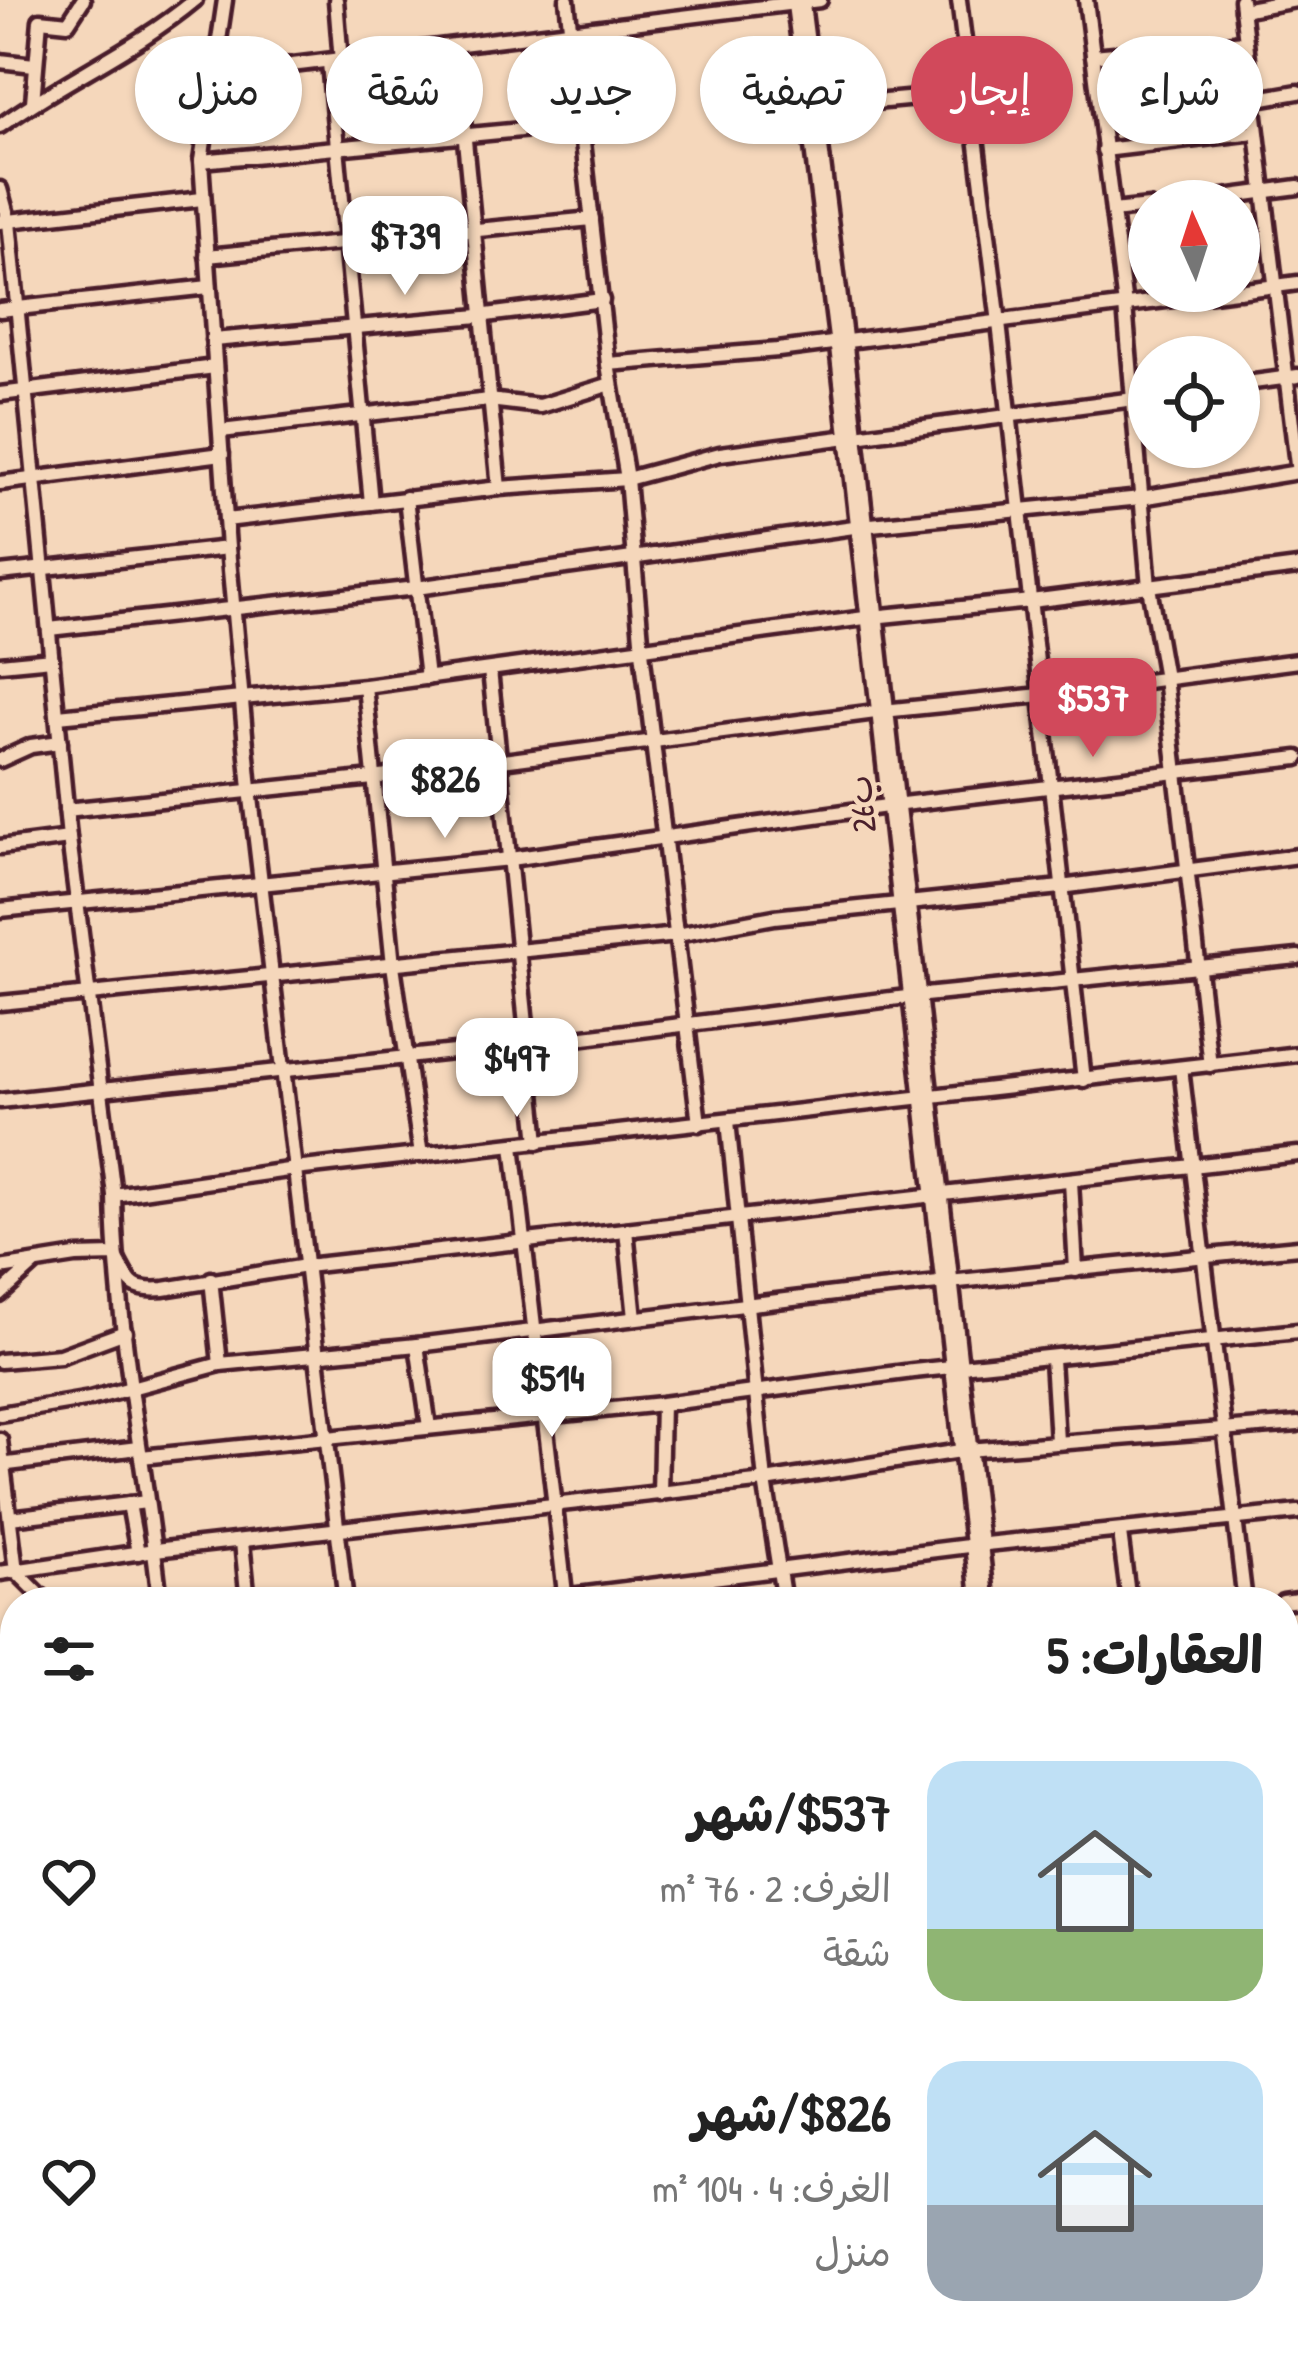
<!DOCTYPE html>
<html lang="ar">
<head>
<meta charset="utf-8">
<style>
  body { margin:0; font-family:"Patrick Hand","Playpen Sans Arabic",sans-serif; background:#f2f2f2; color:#222; direction:rtl; height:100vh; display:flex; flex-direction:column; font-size:45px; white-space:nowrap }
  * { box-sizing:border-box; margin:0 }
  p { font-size:39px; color:#767676 }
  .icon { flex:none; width:66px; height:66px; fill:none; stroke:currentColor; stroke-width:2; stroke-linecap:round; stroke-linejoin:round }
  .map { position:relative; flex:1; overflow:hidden; direction:ltr }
  .side { position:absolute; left:0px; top:1587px; width:1299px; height:771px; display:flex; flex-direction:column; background:#fff; border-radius:48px 48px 0 0; box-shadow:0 3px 9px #0004; direction:rtl }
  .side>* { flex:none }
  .banner { position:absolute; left:36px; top:36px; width:1227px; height:108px; direction:rtl; display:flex; gap:24px }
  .needle { width:78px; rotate:357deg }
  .controls { position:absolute; left:1128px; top:180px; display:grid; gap:24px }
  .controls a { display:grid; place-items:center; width:132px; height:132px; border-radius:50%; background:#fff; box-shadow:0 3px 9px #0004; font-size:60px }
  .price { position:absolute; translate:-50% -102px; padding:0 27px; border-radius:24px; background:#fff; color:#222; font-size:39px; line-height:78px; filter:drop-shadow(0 3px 6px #0008) }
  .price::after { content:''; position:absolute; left:50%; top:72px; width:36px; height:27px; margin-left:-18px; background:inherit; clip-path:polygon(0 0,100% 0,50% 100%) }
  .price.current { background:#d1495b; color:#fff }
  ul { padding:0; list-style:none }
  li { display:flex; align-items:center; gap:36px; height:300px; padding:0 36px }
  li span { display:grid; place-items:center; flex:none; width:336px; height:240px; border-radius:36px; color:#555 }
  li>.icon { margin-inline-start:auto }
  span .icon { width:144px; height:144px; fill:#fffc; stroke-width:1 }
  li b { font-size:51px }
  h2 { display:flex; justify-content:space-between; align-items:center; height:144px; padding:0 36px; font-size:51px }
  .pill { padding:0 42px; border-radius:54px; background:#fff; box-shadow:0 3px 9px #0004; font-size:42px; line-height:108px }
  .pill.current { background:#d1495b; color:#fff }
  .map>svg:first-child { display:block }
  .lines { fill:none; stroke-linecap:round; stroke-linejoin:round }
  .street-casing { stroke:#4a1f2b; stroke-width:21 }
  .highway-casing { stroke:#4a1f2b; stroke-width:30 }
  .street { stroke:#f5d7bb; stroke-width:12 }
  .highway { stroke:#f5d7bb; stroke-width:21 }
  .labels { text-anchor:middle; stroke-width:10; stroke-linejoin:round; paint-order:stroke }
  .street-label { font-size:33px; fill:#4a1f2b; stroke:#f5d7bb }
</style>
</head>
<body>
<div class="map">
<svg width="1298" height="2357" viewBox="0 0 1298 2357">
  <rect width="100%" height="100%" fill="#f5d7bb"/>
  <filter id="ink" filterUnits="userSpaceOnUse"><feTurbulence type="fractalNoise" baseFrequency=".00833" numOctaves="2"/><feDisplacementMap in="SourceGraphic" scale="24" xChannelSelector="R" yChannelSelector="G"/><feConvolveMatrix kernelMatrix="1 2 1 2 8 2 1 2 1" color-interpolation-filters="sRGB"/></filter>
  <g filter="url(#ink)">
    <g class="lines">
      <g class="street-casing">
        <g id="street">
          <polyline points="225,0 201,161 228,548 250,789 346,1602"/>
          <polyline points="336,0 341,62"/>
          <polyline points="567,0 608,364 627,479 642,651 699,1124"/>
          <polyline points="959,0 999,323 1084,1080"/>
          <polyline points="1086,0 1125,306 1149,587 1165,678 1210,1065"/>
          <polyline points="1241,0 1298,473"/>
          <polyline points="1242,10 1296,0"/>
          <polyline points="456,48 499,488"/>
          <polyline points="1093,56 1245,42"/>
          <polyline points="0,61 34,65"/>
          <polyline points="329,63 371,503"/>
          <polyline points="211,75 820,0"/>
          <polyline points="1252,100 1298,92"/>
          <polyline points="33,102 40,20 68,23 83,0"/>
          <polyline points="811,108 970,93"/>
          <path d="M0 126C62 81 135 50 195 0"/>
          <polyline points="1104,150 1255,132"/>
          <polyline points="201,161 583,124"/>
          <path d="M0 189 9 222 69 838 114 1195C116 1332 146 1466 160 1602"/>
          <polyline points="1194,201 1298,187"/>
          <polyline points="1113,211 1149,207"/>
          <polyline points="0,222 202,199"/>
          <polyline points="207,256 592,219"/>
          <polyline points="1239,291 1298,283"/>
          <polyline points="0,310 209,287"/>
          <polyline points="213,340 479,316 602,300"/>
          <polyline points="608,364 778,350 1236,291"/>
          <polyline points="1239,384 1298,376"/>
          <polyline points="0,394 215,367"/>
          <polyline points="221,431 489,400 540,406 611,384"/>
          <polyline points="0,483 222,454"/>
          <polyline points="406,498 427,678"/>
          <polyline points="226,520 499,488 627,479 720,454 1149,397"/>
          <polyline points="0,573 228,548"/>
          <polyline points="49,629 416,588 861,526 1141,498 1298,472"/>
          <polyline points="0,664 52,659"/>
          <polyline points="490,670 538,1142"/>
          <polyline points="365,686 393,965 421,1155"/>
          <polyline points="58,716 365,686 872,617 1031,601 1298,567"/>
          <polyline points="0,760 31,746 60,742"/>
          <polyline points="66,810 373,778 883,711 1041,695 1298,661"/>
          <polyline points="0,847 69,838"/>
          <polyline points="0,910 510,859 894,805 1298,758"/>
          <polyline points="0,1003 677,935 774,917 1061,887 1298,856"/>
          <polyline points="1181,1068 1245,1602"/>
          <polyline points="0,1101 528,1044 915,996 1298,957"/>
          <polyline points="728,1121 765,1481 784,1602"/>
          <polyline points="513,1145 566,1602"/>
          <polyline points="1071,1181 1076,1270"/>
          <polyline points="114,1195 295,1169 1298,1054"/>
          <polyline points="626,1230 635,1318"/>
          <path d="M0 1268 76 1256 115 1255C130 1283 130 1292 164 1289L306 1266 1298 1154"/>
          <polyline points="211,1279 220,1364"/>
          <polyline points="0,1295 34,1264"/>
          <polyline points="417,1345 429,1427"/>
          <polyline points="1052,1359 1057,1441"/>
          <polyline points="0,1361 60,1356 125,1332"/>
          <polyline points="0,1414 90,1399 220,1364 417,1345 859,1291 1298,1247"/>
          <polyline points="0,1440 16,1571 41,1596 40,1602"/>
          <polyline points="141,1457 662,1404 913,1371 1298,1331"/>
          <polyline points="0,1465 138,1448"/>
          <polyline points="660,1494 662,1404"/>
          <polyline points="129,1504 138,1553"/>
          <polyline points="10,1518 147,1502"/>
          <polyline points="1120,1533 1129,1602"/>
          <polyline points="242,1542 248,1602"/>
          <polyline points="0,1573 155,1550 765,1481 967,1450 1298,1424"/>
          <polyline points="522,1602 976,1545 1298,1512"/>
          <polyline points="1283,1602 1298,1600"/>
          <polyline points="1284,1677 1298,1675"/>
          <polyline points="0,1683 15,1659"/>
          <polyline points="0,1761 6,1778 15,1785"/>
          <polyline points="1284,1779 1298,1777"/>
          <polyline points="1284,1869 1298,1867"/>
          <polyline points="1284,1958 1298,1957"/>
          <polyline points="1284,1976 1298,2121"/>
          <polyline points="1284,2130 1298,2129"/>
          <polyline points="1284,2220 1298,2218"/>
          <polyline points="0,2224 15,2244"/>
          <polyline points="1284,2307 1298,2305"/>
          <polyline points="430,2343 431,2357"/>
          <polyline points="652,2343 654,2357"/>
          <polyline points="927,2343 930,2357"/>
          <polyline points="0,2352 248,2343"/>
          <polyline points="794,2357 851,2343"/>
        </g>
      </g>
      <g class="highway-casing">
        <g id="highway">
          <polyline points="798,0 841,342 983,1602"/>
          <polyline points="1068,2343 1070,2357"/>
        </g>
      </g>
      <use href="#street" class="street"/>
      <use href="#highway" class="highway"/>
    </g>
  </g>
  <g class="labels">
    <g class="street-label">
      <text transform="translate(861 804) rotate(-96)" y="12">26ب</text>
    </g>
  </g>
</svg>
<div class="controls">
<a><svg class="needle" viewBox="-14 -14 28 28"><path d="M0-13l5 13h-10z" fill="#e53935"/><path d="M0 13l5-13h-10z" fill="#767676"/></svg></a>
<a><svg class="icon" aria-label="locate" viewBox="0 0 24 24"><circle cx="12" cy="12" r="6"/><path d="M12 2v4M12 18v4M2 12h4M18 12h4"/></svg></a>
</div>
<b class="price" style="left:405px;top:298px">$739</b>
<b class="price current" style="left:1093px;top:760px">$537</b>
<b class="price" style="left:445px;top:841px">$826</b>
<b class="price" style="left:517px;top:1120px">$497</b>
<b class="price" style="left:552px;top:1440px">$514</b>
<div class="banner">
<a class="pill">شراء</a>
<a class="pill current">إيجار</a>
<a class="pill">تصفية</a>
<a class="pill">جديد</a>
<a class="pill">شقة</a>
<a class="pill">منزل</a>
</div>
<section class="side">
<h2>العقارات: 5<svg class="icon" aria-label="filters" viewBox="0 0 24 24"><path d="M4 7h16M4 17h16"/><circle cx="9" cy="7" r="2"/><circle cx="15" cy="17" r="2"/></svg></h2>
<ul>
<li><span style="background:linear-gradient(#bfe0f5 70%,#8fb573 0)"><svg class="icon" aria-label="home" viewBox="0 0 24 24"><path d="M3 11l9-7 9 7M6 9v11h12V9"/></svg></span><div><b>$537/شهر</b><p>الغرف: 2 · 76 m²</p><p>شقة</p></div><svg class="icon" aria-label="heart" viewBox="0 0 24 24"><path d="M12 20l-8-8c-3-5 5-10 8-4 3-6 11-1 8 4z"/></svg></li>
<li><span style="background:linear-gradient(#bfe0f5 60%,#9aa5b1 0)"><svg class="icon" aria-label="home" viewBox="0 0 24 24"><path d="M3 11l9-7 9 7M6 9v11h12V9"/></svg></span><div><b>$826/شهر</b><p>الغرف: 4 · 104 m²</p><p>منزل</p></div><svg class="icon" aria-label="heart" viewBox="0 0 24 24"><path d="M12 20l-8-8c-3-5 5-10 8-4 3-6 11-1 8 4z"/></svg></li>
</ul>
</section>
</div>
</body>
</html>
